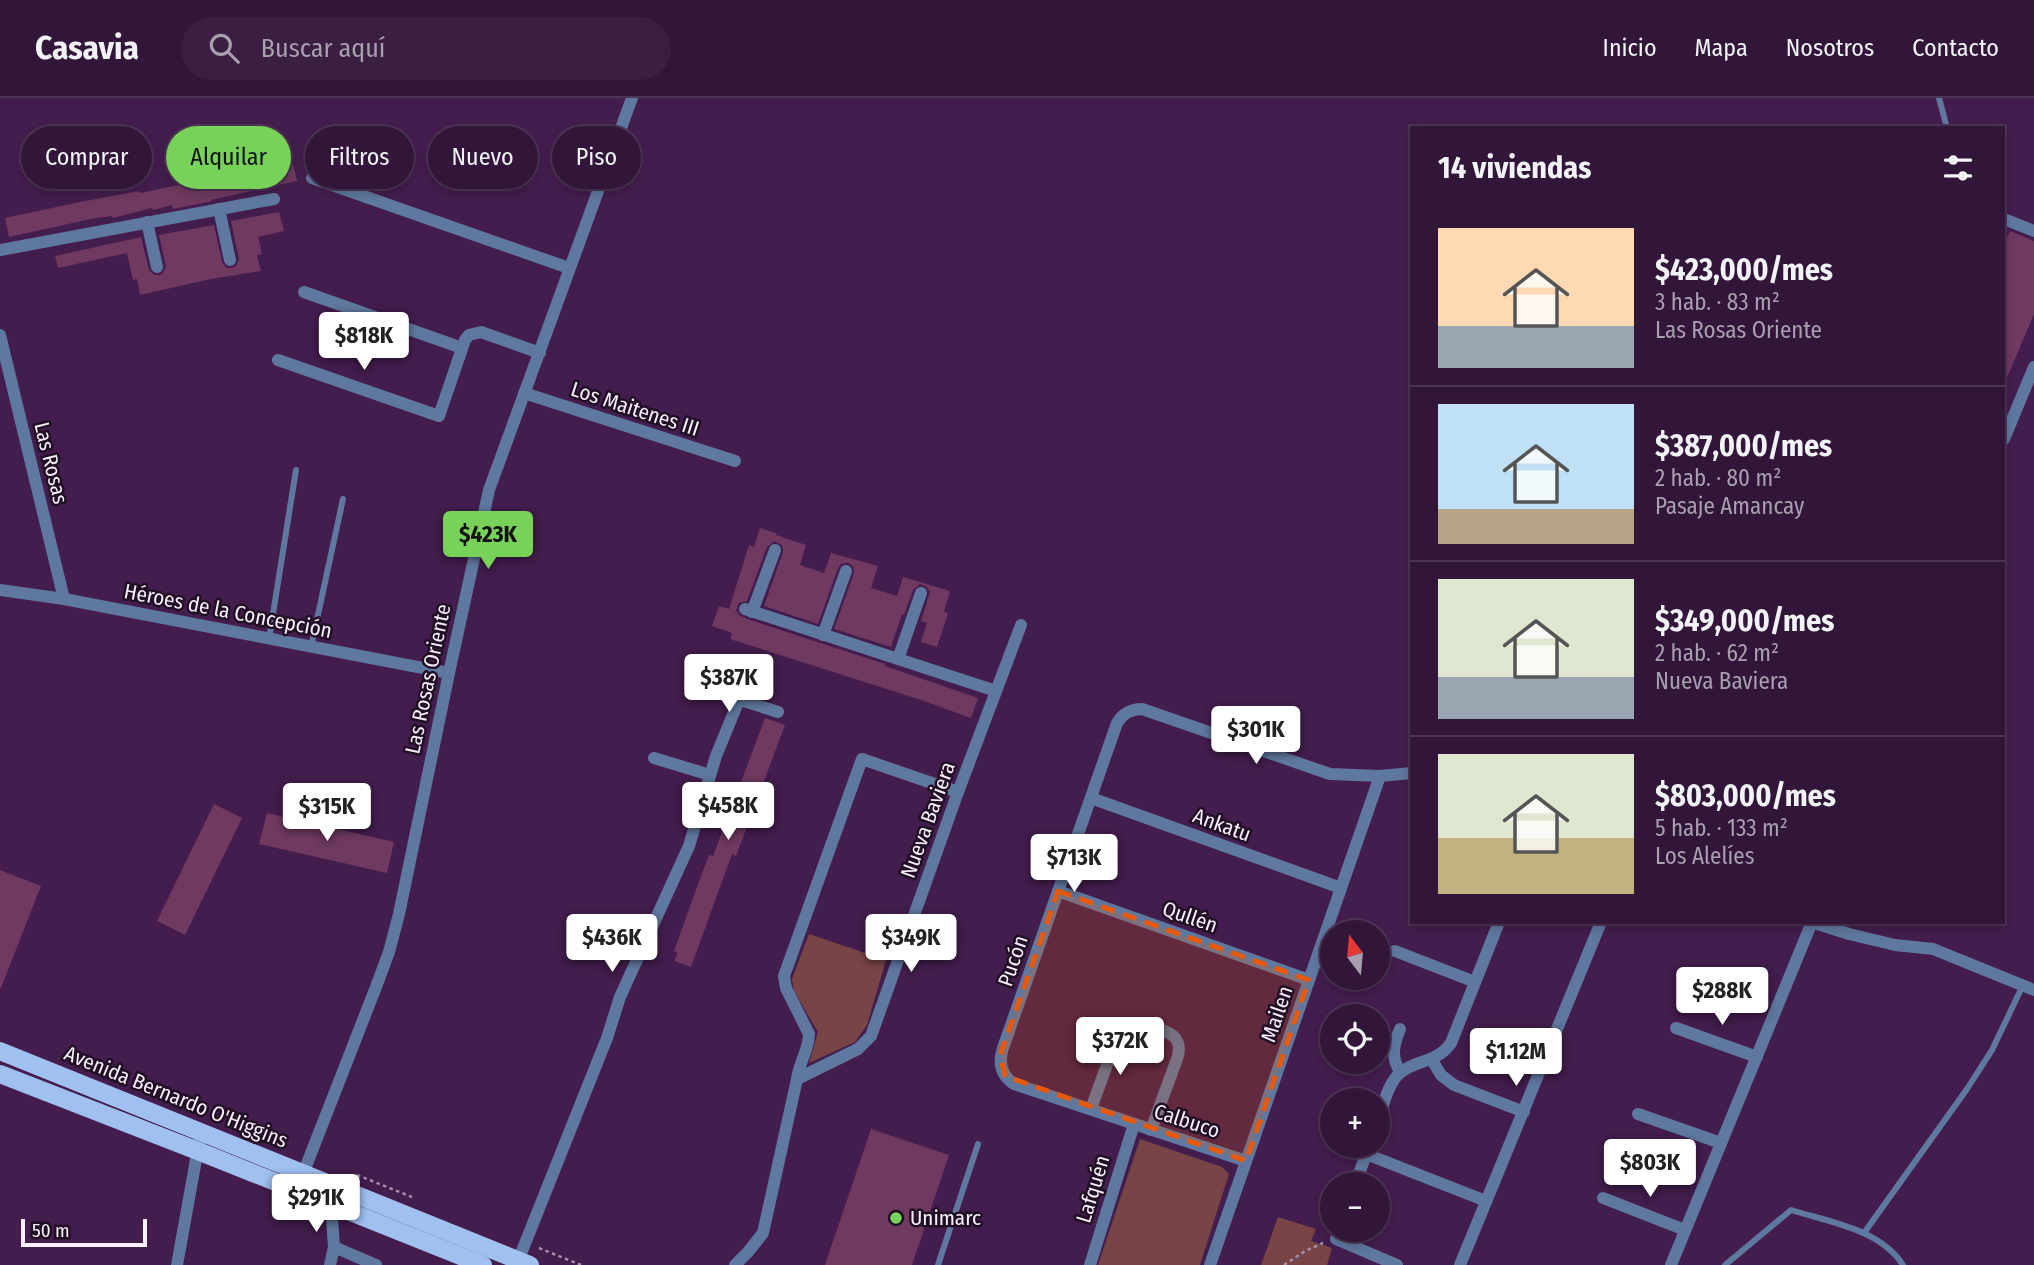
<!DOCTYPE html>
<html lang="es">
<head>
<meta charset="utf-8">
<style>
  body { margin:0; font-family:"Fira Sans Condensed",sans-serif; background:#3a1f42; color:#f1f3f6; height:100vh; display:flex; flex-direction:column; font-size:26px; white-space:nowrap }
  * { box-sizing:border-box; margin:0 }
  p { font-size:23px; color:#a89faf }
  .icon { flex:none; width:38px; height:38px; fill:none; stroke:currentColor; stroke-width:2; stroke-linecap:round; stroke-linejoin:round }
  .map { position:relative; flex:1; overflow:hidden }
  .panel { position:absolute; left:1410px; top:28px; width:595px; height:798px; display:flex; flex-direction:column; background:#32163a; border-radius:0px; box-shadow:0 4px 10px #0003,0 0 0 2px #4d3554 }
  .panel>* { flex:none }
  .banner { position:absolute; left:21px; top:28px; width:665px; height:63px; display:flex; gap:14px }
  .needle { width:46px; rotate:344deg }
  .controls { position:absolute; left:1320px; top:822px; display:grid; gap:14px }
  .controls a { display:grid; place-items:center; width:70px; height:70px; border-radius:50%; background:#32163a; box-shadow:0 4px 10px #0003,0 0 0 2px #4d3554; font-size:35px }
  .scale { position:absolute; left:21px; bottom:18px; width:126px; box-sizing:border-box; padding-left:7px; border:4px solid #f9f0fc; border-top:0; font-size:19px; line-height:24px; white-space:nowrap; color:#f9f0fc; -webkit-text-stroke:5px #211025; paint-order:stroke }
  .price { position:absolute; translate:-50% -60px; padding:0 16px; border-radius:7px; background:#fff; color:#222; font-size:23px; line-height:46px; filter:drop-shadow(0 2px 4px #0008) }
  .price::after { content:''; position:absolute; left:50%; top:42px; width:21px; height:16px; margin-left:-10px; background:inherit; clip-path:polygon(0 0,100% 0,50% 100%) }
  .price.current { background:#78d259; color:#111 }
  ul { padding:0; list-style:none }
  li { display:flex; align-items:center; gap:21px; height:175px; padding:0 28px }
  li+li { border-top:2px solid #4d3554 }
  li span { display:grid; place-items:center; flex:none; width:196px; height:140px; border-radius:0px; color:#555 }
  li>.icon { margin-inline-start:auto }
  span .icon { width:84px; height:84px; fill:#fffc; stroke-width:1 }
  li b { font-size:30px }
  h2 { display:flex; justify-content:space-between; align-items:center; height:84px; padding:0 28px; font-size:30px }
  .pill { padding:0 24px; border-radius:32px; background:#32163a; box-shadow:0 4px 10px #0003,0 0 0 2px #4d3554; font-size:24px; line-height:63px }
  .pill.current { background:#78d259; color:#111 }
  header { display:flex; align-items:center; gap:42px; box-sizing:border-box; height:98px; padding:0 35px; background:#32163a; border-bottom:2px solid #4d3554 }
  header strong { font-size:33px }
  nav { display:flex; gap:38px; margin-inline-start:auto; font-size:24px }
  .search { width:490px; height:63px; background:#3a1f42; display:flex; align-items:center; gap:18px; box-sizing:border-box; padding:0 24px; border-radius:38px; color:#a89faf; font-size:26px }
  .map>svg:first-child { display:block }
  .green { fill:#784446 }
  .building { fill:#6f3960 }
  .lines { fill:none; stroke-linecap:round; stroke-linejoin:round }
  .path { stroke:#a690ac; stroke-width:2.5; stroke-dasharray:3.5 3.5; stroke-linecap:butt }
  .service { stroke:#5f789f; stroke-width:6 }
  .minor { stroke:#5f789f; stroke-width:12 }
  .primary { stroke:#a0c0f0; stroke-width:18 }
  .marked { fill:#e8590c; fill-opacity:0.2; stroke:#e8590c; stroke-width:5; stroke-dasharray:14 9; stroke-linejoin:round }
  .poi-dot { fill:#78d259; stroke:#211025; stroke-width:2.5 }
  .labels { text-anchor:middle; stroke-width:5; stroke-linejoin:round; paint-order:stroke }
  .street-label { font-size:21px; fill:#f9f0fc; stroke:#211025 }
  .poi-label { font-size:21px; fill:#f9f0fc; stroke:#211025; text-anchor:start }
</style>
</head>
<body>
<header>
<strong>Casavia</strong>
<div class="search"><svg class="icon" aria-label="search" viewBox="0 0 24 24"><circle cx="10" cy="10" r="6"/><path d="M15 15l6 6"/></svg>Buscar aquí</div>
<nav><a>Inicio</a><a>Mapa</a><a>Nosotros</a><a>Contacto</a></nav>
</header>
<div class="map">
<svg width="2034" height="1167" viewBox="0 0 2034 1167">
  <rect width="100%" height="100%" fill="#431d4d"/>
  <g class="green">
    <polygon points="809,836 886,862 867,927 855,944 809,965 818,934 794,893 792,881"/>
    <polygon points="1140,1041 1222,1069 1229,1076 1200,1167 1098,1167"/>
    <polygon points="1278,1119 1316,1131 1311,1143 1332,1150 1327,1167 1261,1167"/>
  </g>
  <g class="building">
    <polygon points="293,66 297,83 211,102 212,103 208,104 173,111 172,107 153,112 152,110 113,120 112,118 91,121 9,139 5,120 80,104 139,93 140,95 276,67 276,70"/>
    <polygon points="279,114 284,133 258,139 262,156 257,157 261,173 211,181 140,197 137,181 133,182 127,155 58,170 55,158 141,139 149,172 154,177 160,177 163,175 166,168 159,137 214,127 222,164 227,170 232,170 236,168 239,161 231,123"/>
    <polygon points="2010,133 2034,143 2034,216 2004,287 2004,148"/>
    <polygon points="760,430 776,435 776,437 806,447 800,467 824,475 831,455 878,468 871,490 897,498 903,479 950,493 944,514 948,515 937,549 921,544 927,525 921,523 930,494 927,489 920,486 913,492 904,517 902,516 891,549 834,531 854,475 853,468 848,465 841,466 838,470 818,526 764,508 783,454 782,447 774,443 767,449 747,503 739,505 736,512 739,517 750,522 885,566 885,568 978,600 971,620 921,602 730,541 732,535 712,528 719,508 729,511 749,447 754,449"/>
    <polygon points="765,620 785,627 736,758 732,756 691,869 674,863 678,855 674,853 701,778 709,757 713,758"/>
    <polygon points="214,706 242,720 185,837 157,823"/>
    <polygon points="267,715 394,744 387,775 259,746"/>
    <polygon points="0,772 41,788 1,890 0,890"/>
    <polygon points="871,1031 949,1057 912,1167 825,1167"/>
  </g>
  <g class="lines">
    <g class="path">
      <polyline points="357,1077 412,1099"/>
      <polyline points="539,1150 581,1167"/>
      <polyline points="1284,1167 1305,1153 1323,1145"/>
    </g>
    <g class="service">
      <polyline points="1939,0 1947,30"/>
      <polyline points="269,541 296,372"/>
      <polyline points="311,549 343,401"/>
      <polyline points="1864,1135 1967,991 1992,952 2023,887"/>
      <polyline points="938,1167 978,1046"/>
      <path d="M1725 1167 1791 1112C1829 1124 1880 1131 1903 1167"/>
    </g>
    <g class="minor">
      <polyline points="312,80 569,170"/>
      <polyline points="219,111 230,162"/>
      <polyline points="2004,121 2034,133"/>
      <polyline points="147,124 157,169"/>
      <polyline points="0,152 274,101"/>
      <polyline points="304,194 462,250"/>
      <polyline points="0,237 64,501"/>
      <polyline points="278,262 439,318 465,242 469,237 481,234 540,255"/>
      <polyline points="524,295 735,363"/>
      <polyline points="2004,341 2034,269"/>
      <polyline points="0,492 64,501 449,575"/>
      <polyline points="745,511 996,593"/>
      <polyline points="752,514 775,452"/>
      <polyline points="823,537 846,473"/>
      <polyline points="898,561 921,495"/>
      <polyline points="690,586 778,614"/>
      <polyline points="654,660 710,677"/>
      <polyline points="1091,700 1341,790"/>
      <polyline points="1058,793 1309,882"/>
      <polyline points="1811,824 1849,836 1895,847 1933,851 2034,892"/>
      <polyline points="1395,853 1475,884"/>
      <polyline points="1676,930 1757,959"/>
      <path d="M1400 931C1393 948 1391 959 1400 974"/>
      <polyline points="1432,962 1441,977 1454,987 1524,1014"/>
      <path d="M797 981C799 965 809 951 809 936L786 890 784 878 862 661 958 694"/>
      <path d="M1091 1011 1118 936 1128 926C1139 924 1170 932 1176 941 1180 947 1179 952 1178 958L1151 1032"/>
      <polyline points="1638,1016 1721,1045"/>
      <path d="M1377 1025C1383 1010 1387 986 1400 975 1416 961 1436 966 1451 945L1499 824"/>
      <polyline points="1366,1056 1486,1103"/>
      <path d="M1246 1063 1014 986C1001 977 998 965 1003 950L1117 625C1123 615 1131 611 1142 611L1330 676 1380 678 1412 675"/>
      <polyline points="301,1081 376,889 389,854 399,816 449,575 489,392 632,0"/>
      <polyline points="1355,1087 1369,1048"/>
      <polyline points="1603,1100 1685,1132"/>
      <polyline points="1339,1132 1336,1141 1397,1167"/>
      <polyline points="334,1149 376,1167"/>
      <polyline points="518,1163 607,940 620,899 689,748 716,658 739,602"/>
      <polyline points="177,1167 201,1034"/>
      <polyline points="330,1167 334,1149 331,1106 337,1089"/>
      <polyline points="735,1167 748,1154 763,1135 797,981 858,951 871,938 958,694 1021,527"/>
      <polyline points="1090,1167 1134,1026"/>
      <polyline points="1210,1167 1380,678"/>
      <polyline points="1460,1167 1601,824"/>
      <polyline points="1671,1167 1812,824"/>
    </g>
    <g class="primary">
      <polyline points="0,953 530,1167"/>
      <polyline points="0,976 198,1053 483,1167"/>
    </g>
  </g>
  <path class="marked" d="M1058 793 1309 882 1246 1063 1005 978 1000 957Z"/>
  <circle class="poi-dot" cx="896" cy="1120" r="7"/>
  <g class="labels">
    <g class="street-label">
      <text transform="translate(635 311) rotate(18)" y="7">Los Maitenes III</text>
      <text transform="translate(51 365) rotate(76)" y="7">Las Rosas</text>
      <text transform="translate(228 513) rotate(11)" y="7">Héroes de la Concepción</text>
      <text transform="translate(428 581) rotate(-78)" y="7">Las Rosas Oriente</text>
      <text transform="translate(928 722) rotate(-70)" y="7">Nueva Baviera</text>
      <text transform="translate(1222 727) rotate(20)" y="7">Ankatu</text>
      <text transform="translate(1190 819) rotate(19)" y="7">Qullén</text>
      <text transform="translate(1013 863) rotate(-71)" y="7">Pucón</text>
      <text transform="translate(1277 916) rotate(-71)" y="7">Mailen</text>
      <text transform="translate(176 999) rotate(22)" y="7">Avenida Bernardo O'Higgins</text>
      <text transform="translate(1187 1023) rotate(18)" y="7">Calbuco</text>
      <text transform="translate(1093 1091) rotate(-73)" y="7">Lafquén</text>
    </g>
    <g class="poi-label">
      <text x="910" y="1127">Unimarc</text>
    </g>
  </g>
</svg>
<div class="controls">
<a><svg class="needle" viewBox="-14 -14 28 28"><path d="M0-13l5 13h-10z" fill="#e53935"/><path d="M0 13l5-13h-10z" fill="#a89faf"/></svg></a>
<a><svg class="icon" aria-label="locate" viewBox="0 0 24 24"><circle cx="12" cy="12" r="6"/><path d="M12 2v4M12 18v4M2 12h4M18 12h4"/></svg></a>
<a>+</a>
<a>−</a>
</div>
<div class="scale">50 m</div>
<b class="price" style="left:364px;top:274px">$818K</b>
<b class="price current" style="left:488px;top:473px">$423K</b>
<b class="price" style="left:729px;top:616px">$387K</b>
<b class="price" style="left:1256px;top:668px">$301K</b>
<b class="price" style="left:728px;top:744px">$458K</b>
<b class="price" style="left:327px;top:745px">$315K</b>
<b class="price" style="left:1074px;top:796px">$713K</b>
<b class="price" style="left:612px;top:876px">$436K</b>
<b class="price" style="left:911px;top:876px">$349K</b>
<b class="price" style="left:1722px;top:929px">$288K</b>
<b class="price" style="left:1120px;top:979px">$372K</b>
<b class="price" style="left:1516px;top:990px">$1.12M</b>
<b class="price" style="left:1650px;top:1101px">$803K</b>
<b class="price" style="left:316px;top:1136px">$291K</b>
<div class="banner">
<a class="pill">Comprar</a>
<a class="pill current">Alquilar</a>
<a class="pill">Filtros</a>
<a class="pill">Nuevo</a>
<a class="pill">Piso</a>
</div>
<section class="panel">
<h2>14 viviendas<svg class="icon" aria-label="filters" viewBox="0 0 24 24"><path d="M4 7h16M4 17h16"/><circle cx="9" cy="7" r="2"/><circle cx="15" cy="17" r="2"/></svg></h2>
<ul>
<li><span style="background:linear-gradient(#ffd9b3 70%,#9aa5b1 0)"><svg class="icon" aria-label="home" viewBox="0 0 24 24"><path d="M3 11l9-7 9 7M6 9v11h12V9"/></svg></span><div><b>$423,000/mes</b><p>3 hab. · 83 m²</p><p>Las Rosas Oriente</p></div></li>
<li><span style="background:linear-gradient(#bfe0f5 75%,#b9a48a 0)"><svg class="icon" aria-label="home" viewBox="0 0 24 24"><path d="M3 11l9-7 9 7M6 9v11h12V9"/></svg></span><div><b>$387,000/mes</b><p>2 hab. · 80 m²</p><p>Pasaje Amancay</p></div></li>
<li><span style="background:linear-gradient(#dfe7d0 70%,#9aa5b1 0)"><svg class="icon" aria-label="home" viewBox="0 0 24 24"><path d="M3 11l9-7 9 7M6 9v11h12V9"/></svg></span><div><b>$349,000/mes</b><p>2 hab. · 62 m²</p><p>Nueva Baviera</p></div></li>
<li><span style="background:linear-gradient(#dfe7d0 60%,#c2b280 0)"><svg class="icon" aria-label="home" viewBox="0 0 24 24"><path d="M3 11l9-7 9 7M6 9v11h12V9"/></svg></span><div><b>$803,000/mes</b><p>5 hab. · 133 m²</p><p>Los Alelíes</p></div></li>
</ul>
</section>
</div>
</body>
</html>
